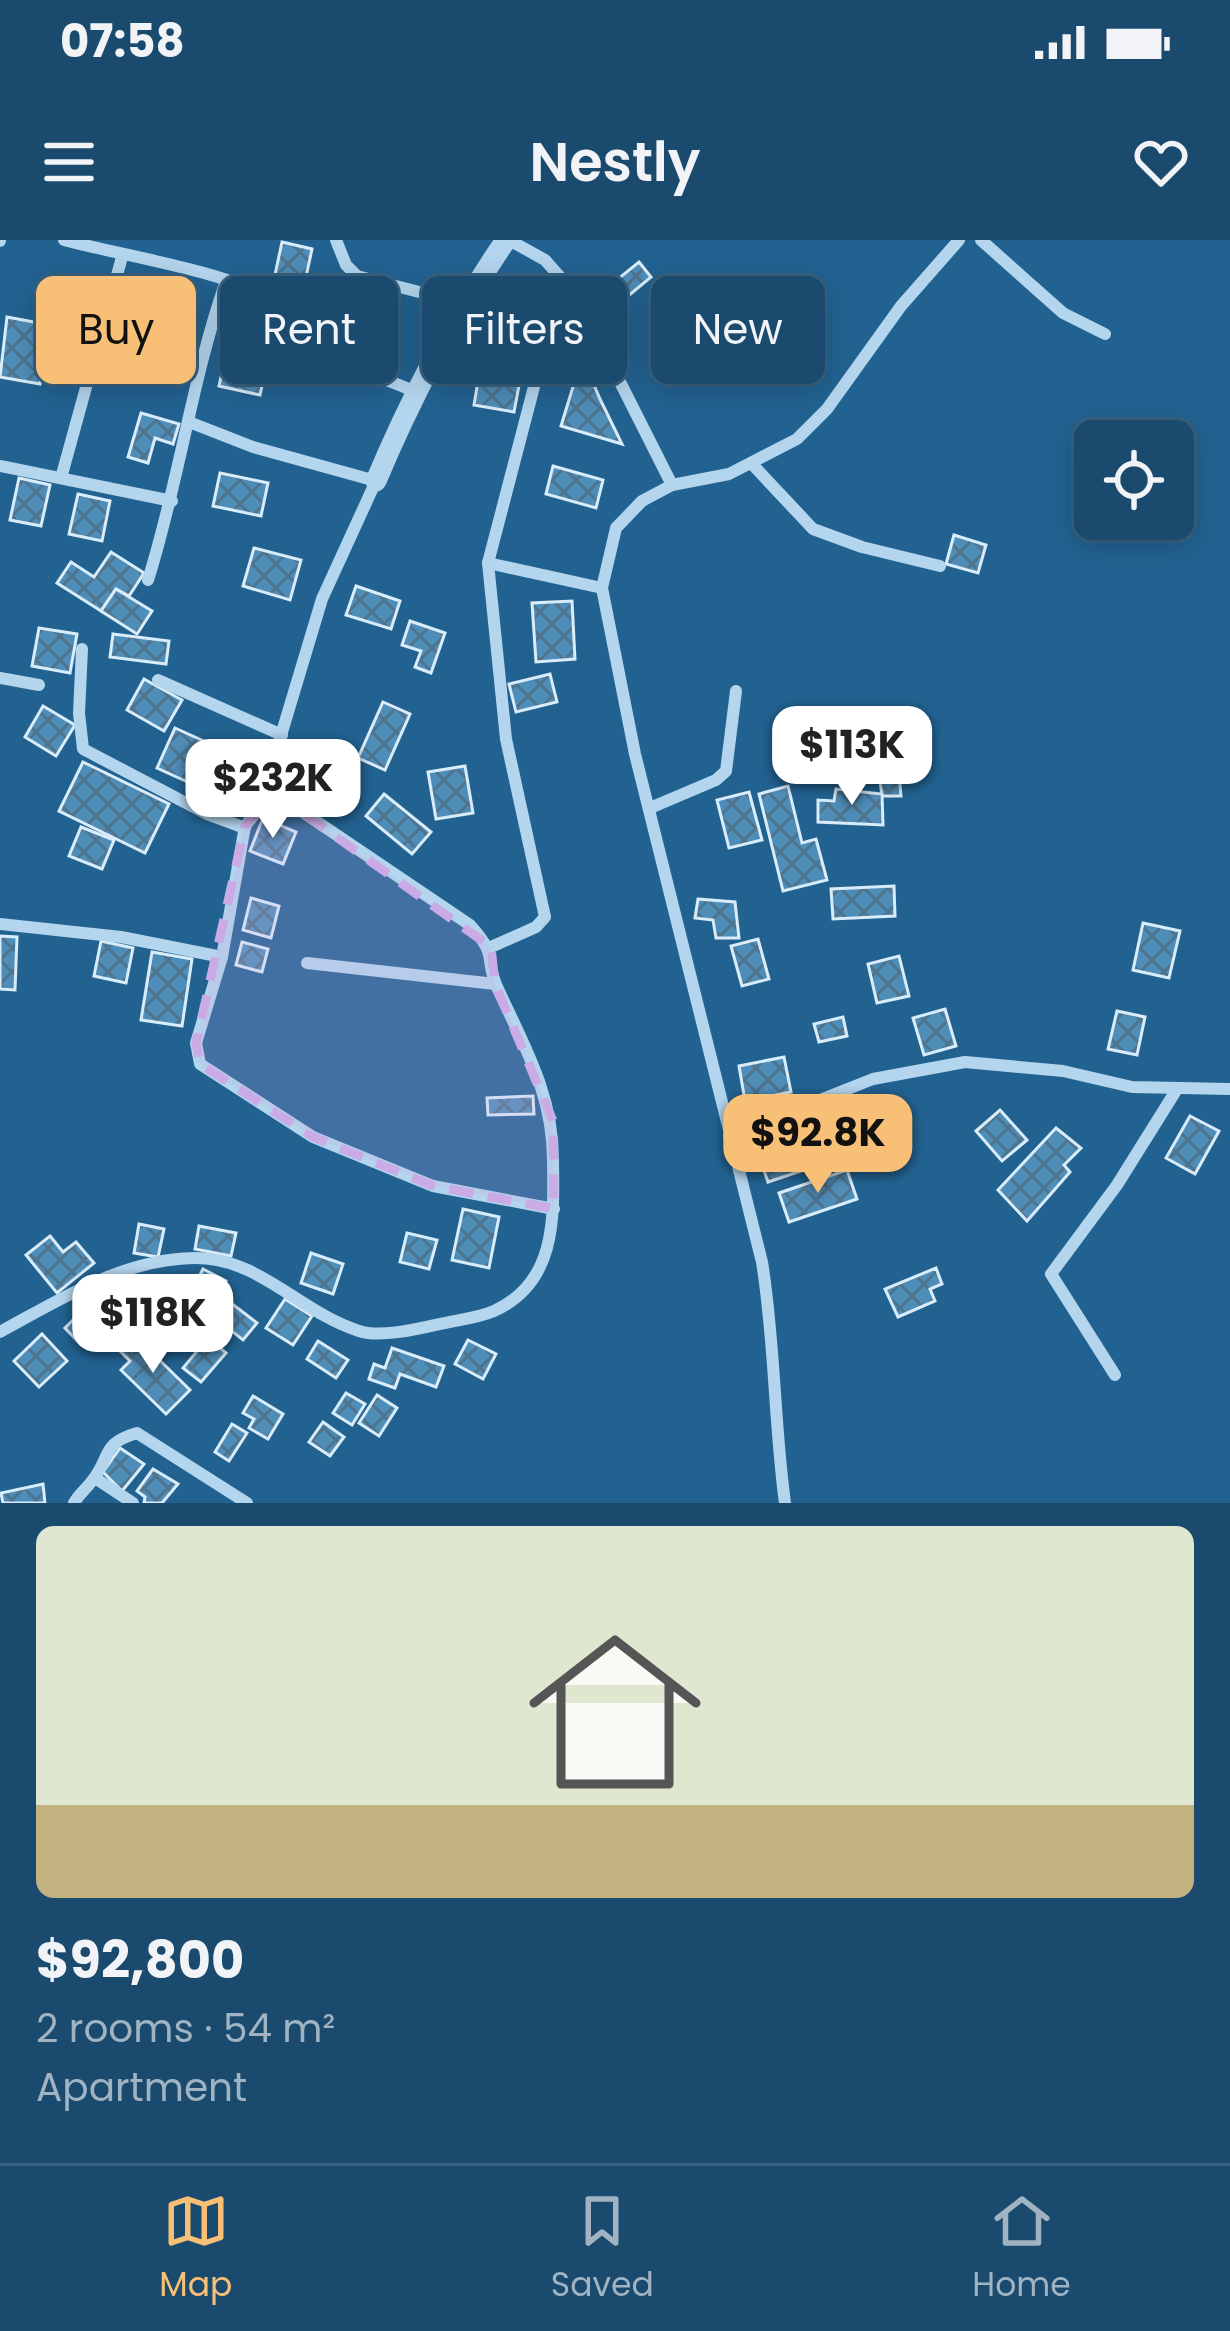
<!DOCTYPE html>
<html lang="en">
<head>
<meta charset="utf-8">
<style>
  body { margin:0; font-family:Poppins,sans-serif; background:#275475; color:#f1f3f6; height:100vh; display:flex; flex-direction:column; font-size:45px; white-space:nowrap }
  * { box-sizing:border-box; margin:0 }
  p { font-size:39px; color:#9fb3c2 }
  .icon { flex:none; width:66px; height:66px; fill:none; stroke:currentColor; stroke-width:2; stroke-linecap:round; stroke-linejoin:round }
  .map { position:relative; height:1263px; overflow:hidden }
  .sheet { display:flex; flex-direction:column; background:#1a4a6d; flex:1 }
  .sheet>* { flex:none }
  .banner { position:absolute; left:36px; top:36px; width:1158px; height:108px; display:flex; gap:24px }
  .fabs { position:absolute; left:1074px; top:180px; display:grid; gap:24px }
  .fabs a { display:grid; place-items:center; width:120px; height:120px; border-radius:18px; background:#1a4a6d; box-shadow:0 6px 30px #0003,0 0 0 3px #386280; font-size:60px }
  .price { position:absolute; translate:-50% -102px; padding:0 27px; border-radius:24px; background:#fff; color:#222; font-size:39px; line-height:78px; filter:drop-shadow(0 3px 6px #0008) }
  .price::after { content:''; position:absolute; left:50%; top:72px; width:36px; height:27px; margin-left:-18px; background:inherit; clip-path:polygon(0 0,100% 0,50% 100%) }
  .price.current { background:#f8c076; color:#111 }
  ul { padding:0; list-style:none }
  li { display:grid; align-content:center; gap:24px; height:636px; padding:0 36px }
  li span { display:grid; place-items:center; height:372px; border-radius:18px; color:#555 }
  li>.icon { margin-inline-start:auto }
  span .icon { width:216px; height:216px; fill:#fffc; stroke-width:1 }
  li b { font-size:51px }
  .tag { padding:0 42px; border-radius:18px; background:#1a4a6d; box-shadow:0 6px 30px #0003,0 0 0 3px #386280; font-size:42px; line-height:108px }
  .tag.current { background:#f8c076; color:#111 }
  .status { display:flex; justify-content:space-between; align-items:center; height:84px; padding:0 60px; background:#1a4a6d; direction:ltr }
  .status svg { height:33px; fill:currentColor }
  header { display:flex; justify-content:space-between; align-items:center; height:156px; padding:0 36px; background:#1a4a6d; font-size:54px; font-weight:600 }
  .tab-bar { display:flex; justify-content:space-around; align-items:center; height:168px; border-top:3px solid #386280; background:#1a4a6d; font-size:33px; color:#9fb3c2 }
  .tab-bar a { display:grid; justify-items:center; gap:6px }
  .tab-bar .current { color:#f8c076 }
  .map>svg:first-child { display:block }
  .building { fill:url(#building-cross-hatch); stroke:#d9ecf9; stroke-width:3 }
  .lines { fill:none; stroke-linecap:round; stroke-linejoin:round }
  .minor { stroke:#b3d5ed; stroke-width:12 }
  .tertiary { stroke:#b3d5ed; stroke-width:21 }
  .marked { fill:#caabe5; fill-opacity:0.2; stroke:#caabe5; stroke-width:9; stroke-dasharray:24 15; stroke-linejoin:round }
</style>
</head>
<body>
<div class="status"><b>07:58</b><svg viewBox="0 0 49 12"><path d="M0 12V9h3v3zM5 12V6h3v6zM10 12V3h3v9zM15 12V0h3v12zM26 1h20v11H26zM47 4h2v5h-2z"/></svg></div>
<header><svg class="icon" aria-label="menu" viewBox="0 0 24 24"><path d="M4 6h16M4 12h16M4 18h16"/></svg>Nestly<svg class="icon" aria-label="heart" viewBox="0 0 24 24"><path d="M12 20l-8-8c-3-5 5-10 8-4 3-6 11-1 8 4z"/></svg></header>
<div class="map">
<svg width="1230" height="1263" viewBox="0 0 1230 1263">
  <defs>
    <pattern id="building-cross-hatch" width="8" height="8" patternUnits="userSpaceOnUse" patternTransform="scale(3)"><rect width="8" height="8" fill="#4f8db9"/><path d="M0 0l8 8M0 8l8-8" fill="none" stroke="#4e738d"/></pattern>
  </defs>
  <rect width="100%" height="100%" fill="#226291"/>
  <g class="building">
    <polygon points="282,2 312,9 303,51 273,44"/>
    <polygon points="639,22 651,37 621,62 608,47"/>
    <polygon points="349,47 392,61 375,116 331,103"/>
    <polygon points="61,56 105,65 93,124 48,115"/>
    <polygon points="235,63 278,72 270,112 226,103"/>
    <polygon points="7,77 50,85 40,144 0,137"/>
    <polygon points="124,96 172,108 164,141 115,128"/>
    <polygon points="226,113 267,122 260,155 219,146"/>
    <polygon points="582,117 600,159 622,204 561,186"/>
    <polygon points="481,123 522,130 514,172 474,165"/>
    <polygon points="141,173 179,184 173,204 155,198 148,223 128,217"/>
    <polygon points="553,226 603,240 596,268 546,254"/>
    <polygon points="220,233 268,243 261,276 213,266"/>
    <polygon points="19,238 50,245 41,286 10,280"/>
    <polygon points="78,254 110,261 102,301 69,294"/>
    <polygon points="954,295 986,305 978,333 946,324"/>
    <polygon points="254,308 301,320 290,360 243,346"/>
    <polygon points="111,312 144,333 129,356 116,349 101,371 57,343 71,322 94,337"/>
    <polygon points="356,346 400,361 391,389 346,375"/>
    <polygon points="116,349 152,371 137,394 101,371"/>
    <polygon points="572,361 575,419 536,422 532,363"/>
    <polygon points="410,381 445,393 431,433 415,427 421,411 402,405"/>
    <polygon points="39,388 77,394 70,433 32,426"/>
    <polygon points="113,394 169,401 166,424 110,417"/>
    <polygon points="550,434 557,462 516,472 509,444"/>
    <polygon points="144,439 182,460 164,491 127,470"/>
    <polygon points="383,462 410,474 385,530 358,518"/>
    <polygon points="43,466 75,485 56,516 25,497"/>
    <polygon points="175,488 208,503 190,543 157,528"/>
    <polygon points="897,507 901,556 882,556 878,526 860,527 859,508"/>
    <polygon points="83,522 169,564 145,613 59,571"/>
    <polygon points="465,526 473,573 436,579 428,532"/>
    <polygon points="213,530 245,545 230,576 198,561"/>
    <polygon points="788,546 802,603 816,599 827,640 783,651 759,554"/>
    <polygon points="836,549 882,554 883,585 818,582 818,560 834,561"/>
    <polygon points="749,552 762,600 729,608 717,560"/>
    <polygon points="384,554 431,592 412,614 366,576"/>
    <polygon points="263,578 296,592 283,624 250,611"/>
    <polygon points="81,587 114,600 102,629 69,616"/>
    <polygon points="894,646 895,676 833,679 831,649"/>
    <polygon points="251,658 279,666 271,698 243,690"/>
    <polygon points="698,659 735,662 739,698 716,698 713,680 695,678"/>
    <polygon points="1143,683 1180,691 1169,738 1133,730"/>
    <polygon points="0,696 17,697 15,750 0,749"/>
    <polygon points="758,699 769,739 742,746 731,706"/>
    <polygon points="101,701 133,708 126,743 94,736"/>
    <polygon points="242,702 268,709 262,732 236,725"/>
    <polygon points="152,712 192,719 182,786 141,780"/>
    <polygon points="899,716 909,756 877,763 868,724"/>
    <polygon points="945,769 956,806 924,815 913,778"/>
    <polygon points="1117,771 1145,777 1137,815 1108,809"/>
    <polygon points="843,777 847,796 819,802 814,784"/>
    <polygon points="784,817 791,852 745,861 739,826"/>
    <polygon points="533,856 534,874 488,875 487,858"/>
    <polygon points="889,859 896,902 874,906 867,862"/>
    <polygon points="1000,870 1027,900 1002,921 976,891"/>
    <polygon points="1190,876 1219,891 1195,934 1166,918"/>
    <polygon points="823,877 830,898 850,891 857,911 819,925 804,884"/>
    <polygon points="1056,888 1081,908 1064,925 1070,932 1027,981 998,950"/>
    <polygon points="812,904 819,925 768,942 761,922"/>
    <polygon points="847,930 857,959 789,982 779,953"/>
    <polygon points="463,969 499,977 489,1028 452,1020"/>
    <polygon points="139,984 164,989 158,1017 134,1013"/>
    <polygon points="199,986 236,993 231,1016 195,1009"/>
    <polygon points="407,993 437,1000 429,1029 400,1022"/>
    <polygon points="50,996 63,1012 76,1002 94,1023 57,1053 26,1015"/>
    <polygon points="311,1013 343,1024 333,1054 301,1043"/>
    <polygon points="936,1028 942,1044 930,1049 935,1061 898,1077 885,1049"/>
    <polygon points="203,1029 226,1041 205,1084 181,1072"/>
    <polygon points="130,1041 191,1089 183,1099 122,1051"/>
    <polygon points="285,1059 312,1076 293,1105 266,1088"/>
    <polygon points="231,1063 257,1083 243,1100 218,1080"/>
    <polygon points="81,1072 97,1090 81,1105 65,1088"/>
    <polygon points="42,1094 67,1121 39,1147 14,1121"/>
    <polygon points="136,1097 190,1150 166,1174 121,1130 130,1121 121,1112"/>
    <polygon points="208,1098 226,1113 201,1142 183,1128"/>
    <polygon points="468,1100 496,1114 483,1139 455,1124"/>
    <polygon points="318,1101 348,1120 336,1138 307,1119"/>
    <polygon points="392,1108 444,1126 436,1147 400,1134 395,1148 369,1139 374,1124 385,1128"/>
    <polygon points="346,1153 365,1164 352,1185 333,1173"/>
    <polygon points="377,1155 397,1168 379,1196 359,1183"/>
    <polygon points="253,1156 283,1174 268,1199 249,1188 254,1179 243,1173"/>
    <polygon points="323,1182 344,1197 330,1216 309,1202"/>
    <polygon points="232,1184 247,1193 229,1221 215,1212"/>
    <polygon points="120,1208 144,1224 122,1251 103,1232"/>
    <polygon points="153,1229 178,1244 162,1263 144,1263 145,1257 137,1251"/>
    <polygon points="43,1244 45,1263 3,1263 1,1253"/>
  </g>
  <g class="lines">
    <g class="minor">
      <path d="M64 0C124 16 219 30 271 58 293 70 291 93 311 106 337 125 383 137 413 151"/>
      <polyline points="336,0 346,25 357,36 462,63"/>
      <polyline points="509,0 545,20 568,46 574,66 612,126 672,245"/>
      <polyline points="981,0 1063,73 1105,94"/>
      <polyline points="0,1 0,0"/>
      <polyline points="751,223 813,289 862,307 940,326"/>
      <polyline points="0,226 172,261"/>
      <polyline points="61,238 122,17"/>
      <polyline points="488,323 602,348"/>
      <path d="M148 340C179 242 192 138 226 41"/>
      <polyline points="82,409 79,473 83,509 207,574 245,588"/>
      <polyline points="0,438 39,445"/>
      <polyline points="158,440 282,495"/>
      <polyline points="273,552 245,586 222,717 196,803 200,824 313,897 433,946 554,969"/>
      <polyline points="650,568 716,540 726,531 736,451"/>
      <polyline points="0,684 121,697 222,717"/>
      <polyline points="491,707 536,687 545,677 506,499 488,323 547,97 574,66"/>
      <polyline points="307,723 495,744"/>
      <polyline points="729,896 873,839 965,822 1063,831 1132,847 1230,849"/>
      <path d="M0 1092C61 1059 123 1019 194 1018 259 1017 299 1072 359 1091 380 1098 418 1089 440 1084 457 1080 478 1078 494 1071 556 1043 554 979 553 921 553 854 525 808 498 749 483 717 500 718 470 685L273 552V522L322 359 376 241 253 207 189 182"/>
      <polyline points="1115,1135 1051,1034 1117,945 1177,849"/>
      <polyline points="95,1238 133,1263"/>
      <path d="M74 1263C79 1254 86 1249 92 1241 112 1216 100 1204 137 1193L247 1263"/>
      <path d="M785 1263C774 1182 775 1102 762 1022L635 514 602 348 616 288 642 261 672 245 729 234 797 199 827 169 901 66 959 0"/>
    </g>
    <path class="tertiary" d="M376 241C412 155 453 77 506 0"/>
  </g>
  <path class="marked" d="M273 552 491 707 495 744 553 881 554 969 433 946 313 897 200 824 196 803 245 586Z"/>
</svg>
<div class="fabs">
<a><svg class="icon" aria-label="locate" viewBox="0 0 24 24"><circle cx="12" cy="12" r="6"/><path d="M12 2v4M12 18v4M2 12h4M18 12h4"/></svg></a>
</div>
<b class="price" style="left:852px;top:568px">$113K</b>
<b class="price" style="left:273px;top:601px">$232K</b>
<b class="price current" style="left:818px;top:956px">$92.8K</b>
<b class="price" style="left:153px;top:1136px">$118K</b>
<div class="banner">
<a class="tag current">Buy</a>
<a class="tag">Rent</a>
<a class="tag">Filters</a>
<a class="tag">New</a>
</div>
</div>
<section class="sheet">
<ul>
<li><span style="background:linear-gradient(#dfe7d0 75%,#c2b280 0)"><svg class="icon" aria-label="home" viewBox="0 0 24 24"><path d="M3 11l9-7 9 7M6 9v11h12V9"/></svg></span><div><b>$92,800</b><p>2 rooms · 54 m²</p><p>Apartment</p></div></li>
</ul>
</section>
<nav class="tab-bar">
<a class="current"><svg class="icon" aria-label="map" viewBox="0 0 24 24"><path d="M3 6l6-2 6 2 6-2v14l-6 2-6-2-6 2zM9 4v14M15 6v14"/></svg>Map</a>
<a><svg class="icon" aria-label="saved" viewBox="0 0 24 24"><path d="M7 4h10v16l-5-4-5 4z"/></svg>Saved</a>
<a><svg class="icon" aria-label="home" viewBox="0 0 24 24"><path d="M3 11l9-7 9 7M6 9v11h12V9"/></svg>Home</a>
</nav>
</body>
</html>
